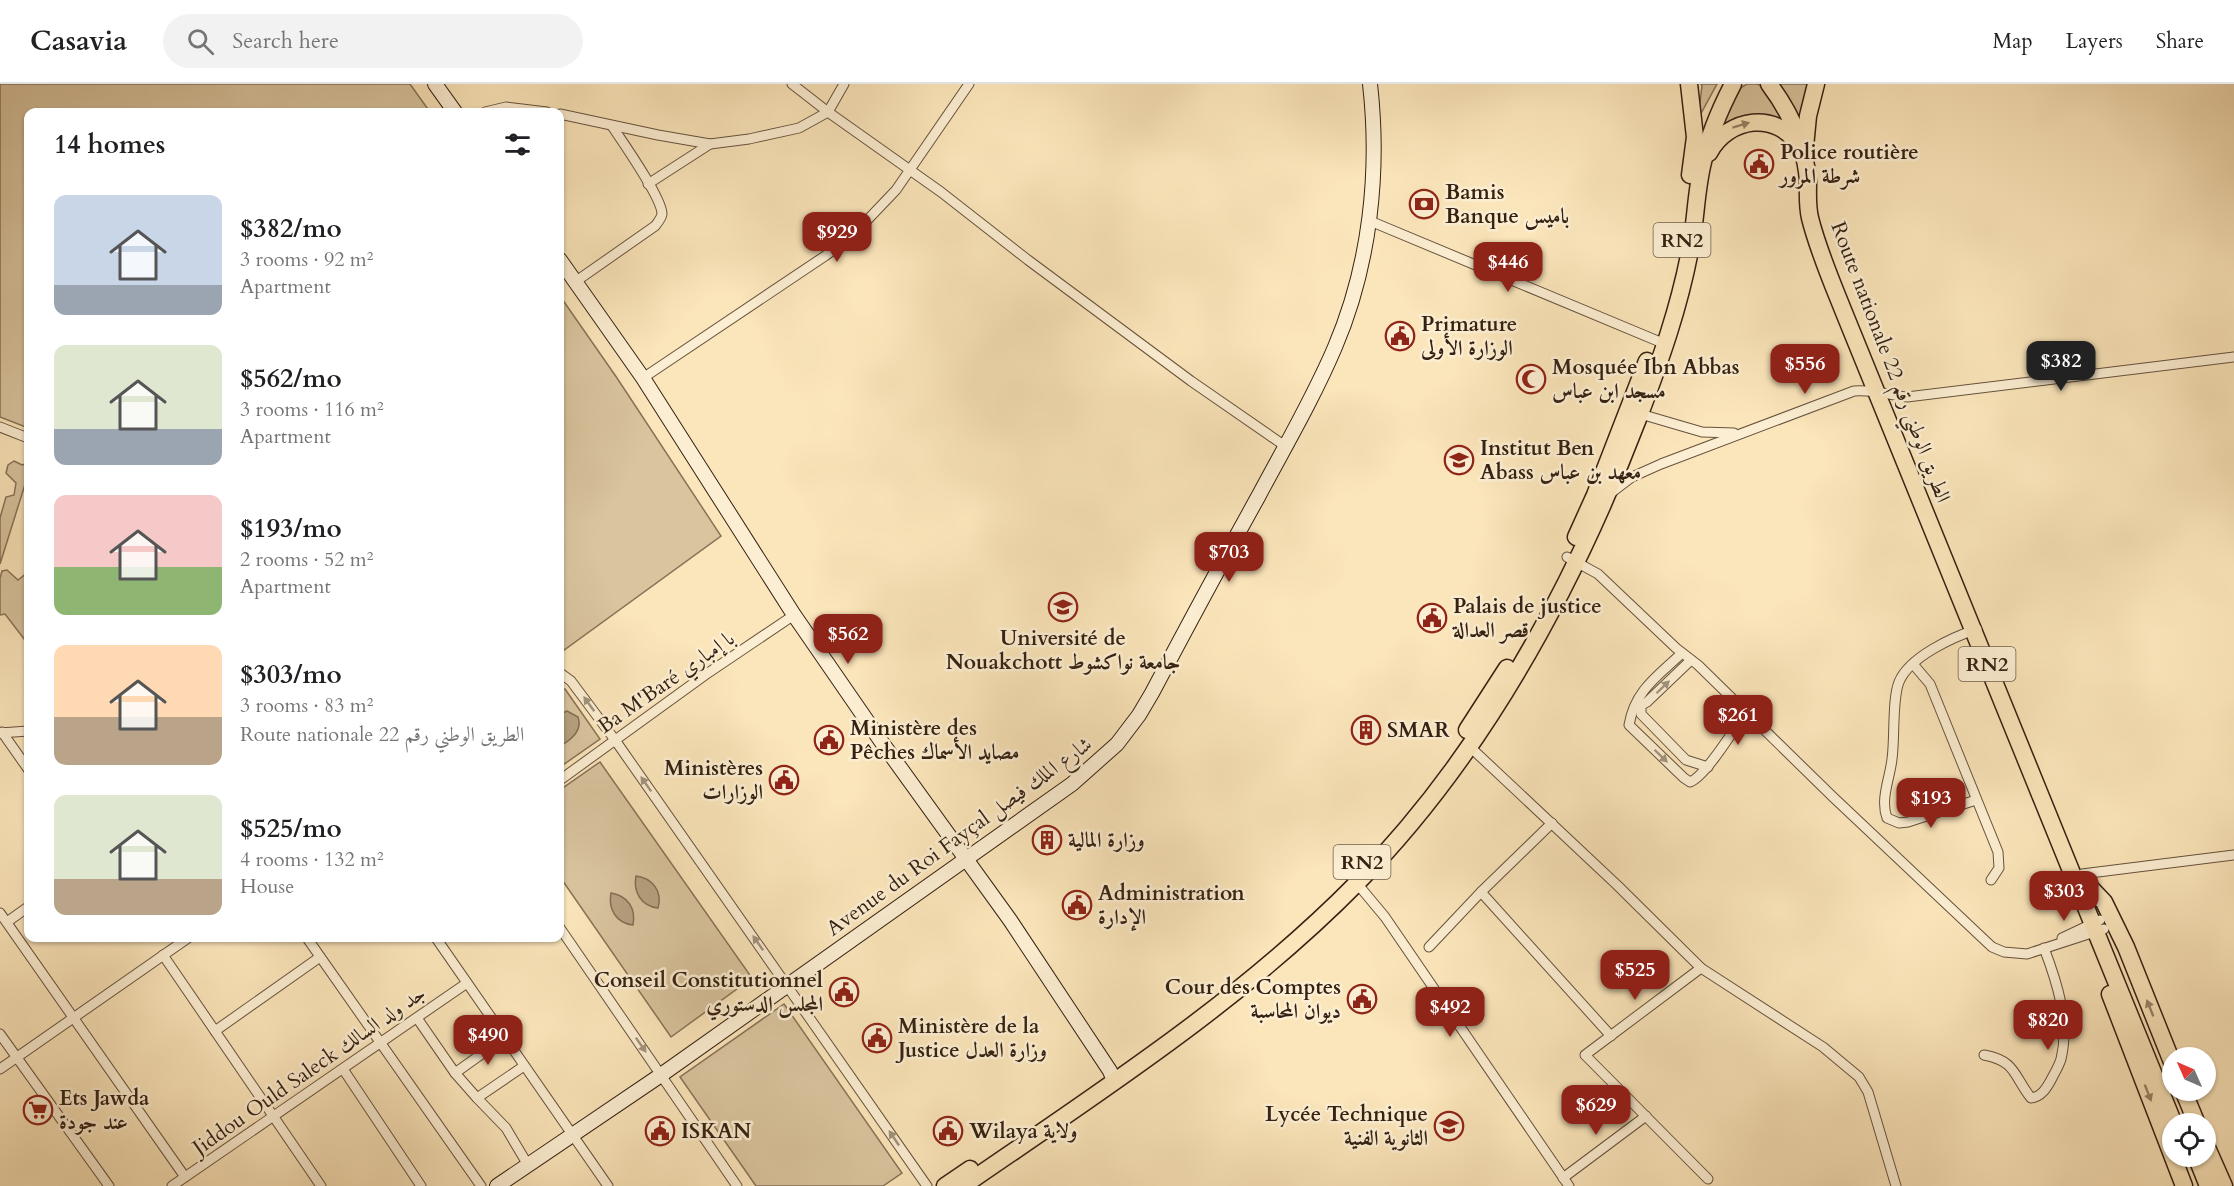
<!DOCTYPE html>
<html lang="en">
<head>
<meta charset="utf-8">
<style>
  body { margin:0; font-family:Cardo,Amiri,serif; background:#f2f2f2; color:#202124; height:100vh; display:flex; flex-direction:column; font-size:22px; white-space:nowrap }
  * { box-sizing:border-box; margin:0 }
  p { font-size:20px; color:#757577 }
  .icon { flex:none; width:33px; height:33px; fill:none; stroke:currentColor; stroke-width:2; stroke-linecap:round; stroke-linejoin:round }
  .map { position:relative; flex:1; overflow:hidden }
  .drawer { position:absolute; left:24px; top:24px; width:540px; height:834px; display:flex; flex-direction:column; background:#fff; border-radius:12px; box-shadow:0 2px 4px #0004 }
  .drawer>* { flex:none }
  .needle { width:39px; rotate:315deg }
  .controls { position:absolute; left:2162px; top:963px; display:grid; gap:12px }
  .controls a { display:grid; place-items:center; width:54px; height:54px; border-radius:50%; background:#fff; box-shadow:0 2px 4px #0004; font-size:30px }
  .price { position:absolute; translate:-50% -51px; padding:0 14px; border-radius:12px; background:#8f2418; color:#fff; font-size:20px; line-height:39px; filter:drop-shadow(0 2px 3px #0008) }
  .price::after { content:''; position:absolute; left:50%; top:36px; width:18px; height:14px; margin-left:-9px; background:inherit; clip-path:polygon(0 0,100% 0,50% 100%) }
  .price.active { background:#222; color:#fff }
  ul { padding:0; list-style:none }
  li { display:flex; align-items:center; gap:18px; height:150px; padding:0 30px }
  li span { display:grid; place-items:center; flex:none; width:168px; height:120px; border-radius:12px; color:#555 }
  li>.icon { margin-inline-start:auto }
  span .icon { width:72px; height:72px; fill:#fffc; stroke-width:1 }
  li b { font-size:26px }
  h2 { display:flex; justify-content:space-between; align-items:center; height:72px; padding:0 30px; font-size:26px }
  header { display:flex; align-items:center; gap:36px; box-sizing:border-box; height:84px; padding:0 30px; background:#fff; border-bottom:2px solid #e0e0e0 }
  header strong { font-size:28px }
  nav { display:flex; gap:33px; margin-inline-start:auto; font-size:21px }
  .search { width:420px; height:54px; background:#f2f2f2; display:flex; align-items:center; gap:15px; box-sizing:border-box; padding:0 21px; border-radius:33px; color:#757577; font-size:22px }
  .map>svg:first-child { display:block }
  .green { fill:#d9c49e; stroke:#877258; stroke-width:1.5 }
  .water { fill:#b8a281; stroke:#846e55; stroke-width:1.5 }
  .lines { fill:none; stroke-linecap:round; stroke-linejoin:round }
  .street-casing { stroke:#66523d; stroke-width:11 }
  .secondary-casing { stroke:#352113; stroke-width:16 }
  .highway-casing { stroke:#352113; stroke-width:19 }
  .street { stroke:#fceed2; stroke-width:9 }
  .secondary { stroke:#fceed2; stroke-width:14 }
  .highway { stroke:#fbe5ba; stroke-width:16 }
  .oneway { fill:#988366 }
  .oneway2 { fill:#a2927c }
  .labels { text-anchor:middle; stroke-width:5; stroke-linejoin:round; paint-order:stroke }
  .shield { fill:#fceed2; stroke:#715e4c; stroke-width:1.5 }
  .shield-label { font-size:20px; font-weight:bold; fill:#352113 }
  .poi-label { font-size:21px; font-weight:bold; fill:#352113; stroke:#fceed2; text-anchor:start }
  .street-label { font-size:21px; fill:#352113; stroke:#fceed2 }
</style>
</head>
<body>
<header>
<strong>Casavia</strong>
<div class="search"><svg class="icon" aria-label="search" viewBox="0 0 24 24"><circle cx="10" cy="10" r="6"/><path d="M15 15l6 6"/></svg>Search here</div>
<nav><a>Map</a><a>Layers</a><a>Share</a></nav>
</header>
<div class="map">
<svg width="2234" height="1102" viewBox="0 0 2234 1102">
  <rect width="100%" height="100%" fill="#fbe5ba"/>
  <filter id="stains"><feTurbulence type="fractalNoise" baseFrequency=".00333" numOctaves="4"/><feColorMatrix values="0 0 0 0 .2 0 0 0 0 .09 0 0 0 0 .02 0 0 0 .5 -.17"/></filter>
  <radialGradient id="worn" r=".72"><stop offset=".6" stop-color="#630" stop-opacity="0"/><stop offset="1" stop-color="#630" stop-opacity=".3"/></radialGradient>
  <g class="green">
    <polygon points="0,0 410,0 430,28 28,28 28,344 0,333"/>
    <polygon points="1701,0 1717,0 1698,35 1702,2"/>
    <polygon points="1747,0 1757,0 1764,3 1788,42 1719,45 1737,6"/>
    <polygon points="1779,0 1808,0 1802,40 1789,15"/>
    <polygon points="560,212 617,294 721,452 560,569"/>
    <polygon points="14,377 22,381 28,379 28,391 0,480 0,434 6,413 14,411 16,399 6,389 8,381"/>
    <polygon points="7,486 18,496 27,489 28,491 28,560 5,530 0,531 0,494 2,487"/>
    <polygon points="565,605 600,655 560,683 560,606"/>
    <polygon points="600,678 752,894 671,953 560,793 560,706"/>
    <polygon points="784,920 902,1089 883,1102 756,1102 680,993"/>
  </g>
  <g class="water">
    <path d="M567 627 578 633C583 647 571 656 560 662V630Z"/>
    <path d="M636 792C652 794 663 807 658 824 641 822 633 808 636 792Z"/>
    <path d="M611 809C628 812 636 824 633 841 616 839 608 825 611 809Z"/>
  </g>
  <g class="lines">
    <g class="street-casing">
      <g id="street">
        <polyline points="792,0 828,28 941,108 1028,176 1191,297 1285,362"/>
        <polyline points="485,28 506,23 547,28"/>
        <polyline points="560,30 658,51 710,60 749,55 799,44 828,28 844,0"/>
        <polyline points="648,100 710,60"/>
        <polyline points="1370,137 1665,260"/>
        <path d="M575 198 655 142C658 138 661 135 662 130 662 114 622 57 612 42"/>
        <polyline points="643,294 825,172 854,150 896,106 969,0"/>
        <polyline points="1637,329 1702,348 1734,349"/>
        <polyline points="0,343 28,354"/>
        <path d="M1611 409 1632 393 1661 380 1854 307C1873 305 1889 311 1907 313L2234 273"/>
        <polyline points="1567,473 1598,490 1676,564 1698,581 1833,713 1992,863 2004,868 2027,870 2104,845"/>
        <path d="M1682 569C1658 592 1635 606 1629 641L1684 694 1690 698C1705 693 1735 644 1746 628"/>
        <polyline points="1913,580 1930,600 1998,768 1999,784 1991,796"/>
        <polyline points="560,589 571,597 615,656 927,1102"/>
        <polyline points="1641,622 1641,630 1686,676 1708,683"/>
        <polyline points="1636,624 1647,618 1691,576"/>
        <polyline points="2,648 28,685"/>
        <polyline points="0,649 28,647"/>
        <polyline points="1469,662 1617,801 1701,884 1823,963 1859,993 1868,1008 1896,1102"/>
        <polyline points="560,696 705,591 794,531"/>
        <path d="M1976 716 1908 738 1899 739 1887 734C1880 715 1890 694 1892 675 1895 654 1892 615 1899 598 1909 573 1953 553 1977 545"/>
        <polyline points="2082,790 2234,771"/>
        <polyline points="1350,791 1385,833 1569,1102"/>
        <polyline points="1481,808 1611,952"/>
        <polyline points="0,829 185,1093"/>
        <polyline points="7,838 28,823"/>
        <polyline points="560,844 737,1102"/>
        <polyline points="307,854 481,1102"/>
        <polyline points="436,854 608,1102"/>
        <polyline points="2062,854 2100,836"/>
        <polyline points="1429,863 1481,808 1552,739"/>
        <polyline points="163,871 321,1102"/>
        <polyline points="1701,884 1585,971 1708,1095"/>
        <polyline points="417,934 455,989 477,1014 506,1044 528,1081"/>
        <polyline points="215,947 320,873"/>
        <polyline points="0,950 109,1102"/>
        <path d="M1984 971C2016 977 2013 991 2031 1014 2041 1013 2046 1005 2051 996 2054 990 2059 982 2061 975 2070 938 2057 898 2044 864"/>
        <polyline points="0,985 188,854"/>
        <polyline points="343,985 421,1102"/>
        <polyline points="455,989 504,954"/>
        <polyline points="477,1014 524,982"/>
        <polyline points="1563,1094 1646,1032"/>
        <polyline points="172,1102 467,899"/>
      </g>
    </g>
    <g class="secondary-casing">
      <g id="secondary">
        <polyline points="435,0 455,28"/>
        <polyline points="560,176 643,294 794,531 883,660 1010,836 1110,987 1114,997"/>
        <path d="M497 1102 661 991 1072 700 1117 660 1139 631 1152 609C1187 543 1222 478 1258 413 1284 364 1313 315 1335 263 1370 181 1380 88 1370 0"/>
      </g>
    </g>
    <g class="highway-casing">
      <g id="highway">
        <polyline points="1689,0 1695,53 1690,91"/>
        <path d="M1769 0C1791 29 1805 60 1808 97 1808 110 1807 121 1810 134 1818 166 1831 196 1843 226L2174 1040"/>
        <polyline points="1805,63 1808,32 1816,0"/>
        <path d="M1709 69C1728 33 1778 26 1799 63"/>
        <polyline points="1576,453 1595,411 1647,277"/>
        <polyline points="1467,646 1507,584"/>
        <polyline points="2085,798 2104,818 2126,863 2172,978"/>
        <polyline points="2110,910 2184,1102"/>
        <polyline points="2183,1006 2197,1040"/>
        <polyline points="2205,1059 2224,1102"/>
        <polyline points="2196,1072 2208,1102"/>
        <polyline points="945,1102 970,1085"/>
        <path d="M963 1102C1098 1009 1241 917 1357 799 1485 669 1573 504 1638 335 1660 278 1680 222 1691 161 1696 134 1696 106 1703 78 1709 51 1720 25 1733 0"/>
      </g>
    </g>
    <use href="#street" class="street"/>
    <use href="#secondary" class="secondary"/>
    <use href="#highway" class="highway"/>
  </g>
  <defs><path id="oneway-solid" d="M-6-.8H1V-3.2L6.5 0L1 3.2V.8H-6Z" transform="scale(1.5)"/></defs>
  <g class="oneway">
    <use href="#oneway-solid" transform="translate(1741 41) rotate(-17)"/>
    <use href="#oneway-solid" transform="translate(2150 924) rotate(-112)"/>
    <use href="#oneway-solid" transform="translate(2148 1009) rotate(69)"/>
  </g>
  <g class="oneway2">
    <use href="#oneway-solid" transform="translate(1663 603) rotate(-44)"/>
    <use href="#oneway-solid" transform="translate(589 620) rotate(-126)"/>
    <use href="#oneway-solid" transform="translate(1661 672) rotate(44)"/>
    <use href="#oneway-solid" transform="translate(646 700) rotate(-125)"/>
    <use href="#oneway-solid" transform="translate(758 859) rotate(-125)"/>
    <use href="#oneway-solid" transform="translate(641 961) rotate(55)"/>
    <use href="#oneway-solid" transform="translate(894 1054) rotate(-124)"/>
  </g>
  <defs>
    <g id="civic-ring" transform="scale(1.5)"><circle r="9.5" fill="#fceed2" stroke="#8f2418" stroke-width="1.5"/><path d="M-.6-6.5H3V-4.5H.6V-3L4-1V1h2V6H-6V1h2V-1L-.6-3ZM-1.2 2.5V6h2.4V2.5Z" fill="#8f2418"/></g>
    <g id="bank-ring" transform="scale(1.5)"><circle r="9.5" fill="#fceed2" stroke="#8f2418" stroke-width="1.5"/><path d="M-6-4H6V4H-6ZM0-2.3a2.3 2.3 0 1 0 0 4.6a2.3 2.3 0 1 0 0-4.6Z" fill="#8f2418"/></g>
    <g id="mosque-ring" transform="scale(1.5)"><circle r="9.5" fill="#fceed2" stroke="#8f2418" stroke-width="1.5"/><path d="M3.5-4.9A6 6 0 1 0 3.5 4.9A5 5 0 1 1 3.5-4.9Z" fill="#8f2418"/></g>
    <g id="university-ring" transform="scale(1.5)"><circle r="9.5" fill="#fceed2" stroke="#8f2418" stroke-width="1.5"/><path d="M0-5L7-2L0 1L-7-2ZM-4 1L0 2.5L4 1V4Q0 6-4 4Z" fill="#8f2418"/></g>
    <g id="building-ring" transform="scale(1.5)"><circle r="9.5" fill="#fceed2" stroke="#8f2418" stroke-width="1.5"/><path d="M-4-6H4V6H1V3H-1V6H-4ZM-2.5-4.3h1.7v1.8h-1.7ZM.8-4.3h1.7v1.8H.8ZM-2.5-1h1.7V.8h-1.7ZM.8-1h1.7V.8H.8Z" fill="#8f2418"/></g>
    <g id="supermarket-ring" transform="scale(1.5)"><circle r="9.5" fill="#fceed2" stroke="#8f2418" stroke-width="1.5"/><path d="M-6-5.5h2.5l.6 2H6L4.5 2H-2.5L-4.4-4H-6ZM-1.5 3.2a1.3 1.3 0 1 0 .1 0ZM3 3.2a1.3 1.3 0 1 0 .1 0Z" fill="#8f2418"/></g>
  </defs>
  <g fill-rule="evenodd">
    <use href="#civic-ring" x="1759" y="80"/>
    <use href="#bank-ring" x="1424" y="120"/>
    <use href="#civic-ring" x="1400" y="252"/>
    <use href="#mosque-ring" x="1531" y="295"/>
    <use href="#university-ring" x="1459" y="376"/>
    <use href="#university-ring" x="1063" y="523"/>
    <use href="#civic-ring" x="1432" y="534"/>
    <use href="#building-ring" x="1366" y="646"/>
    <use href="#civic-ring" x="829" y="656"/>
    <use href="#civic-ring" x="784" y="696"/>
    <use href="#building-ring" x="1047" y="756"/>
    <use href="#civic-ring" x="1077" y="821"/>
    <use href="#civic-ring" x="844" y="908"/>
    <use href="#civic-ring" x="1362" y="915"/>
    <use href="#civic-ring" x="877" y="954"/>
    <use href="#supermarket-ring" x="38" y="1026"/>
    <use href="#university-ring" x="1449" y="1042"/>
    <use href="#civic-ring" x="660" y="1047"/>
    <use href="#civic-ring" x="948" y="1047"/>
  </g>
  <g class="labels">
    <g class="shield">
      <rect x="1653.5" y="139" width="57" height="34" rx="4.5"/>
      <rect x="1958.5" y="563" width="57" height="34" rx="4.5"/>
      <rect x="1333.5" y="761" width="57" height="34" rx="4.5"/>
    </g>
    <g class="shield-label">
      <text x="1682" y="163">RN2</text>
      <text x="1987" y="587">RN2</text>
      <text x="1362" y="785">RN2</text>
    </g>
    <g class="poi-label">
      <text x="1780" y="75">Police routière<tspan x="1780" dy="24">شرطة المرور</tspan></text>
      <text x="1445" y="115">Bamis<tspan x="1445" dy="24">Banque باميس</tspan></text>
      <text x="1421" y="247">Primature<tspan x="1421" dy="24">الوزارة الأولى</tspan></text>
      <text x="1552" y="290">Mosquée Ibn Abbas<tspan x="1552" dy="24">مسجد ابن عباس</tspan></text>
      <text x="1480" y="371">Institut Ben<tspan x="1480" dy="24">Abass معهد بن عباس</tspan></text>
      <text x="1453" y="529">Palais de justice<tspan x="1453" dy="24">قصر العدالة</tspan></text>
      <text x="1063" y="561" text-anchor="middle">Université de<tspan x="1063" dy="24">Nouakchott جامعة نواكشوط</tspan></text>
      <text x="850" y="651">Ministère des<tspan x="850" dy="24">Pêches مصايد الأسماك</tspan></text>
      <text x="1387" y="653">SMAR</text>
      <text x="763" y="691" text-anchor="end">Ministères<tspan x="763" dy="24">الوزارات</tspan></text>
      <text x="1068" y="763">وزارة المالية</text>
      <text x="1098" y="816">Administration<tspan x="1098" dy="24">الإدارة</tspan></text>
      <text x="823" y="903" text-anchor="end">Conseil Constitutionnel<tspan x="823" dy="24">المجلس الدستوري</tspan></text>
      <text x="1341" y="910" text-anchor="end">Cour des Comptes<tspan x="1341" dy="24">ديوان المحاسبة</tspan></text>
      <text x="898" y="949">Ministère de la<tspan x="898" dy="24">Justice وزارة العدل</tspan></text>
      <text x="59" y="1021">Ets Jawda<tspan x="59" dy="24">عند جودة</tspan></text>
      <text x="1428" y="1037" text-anchor="end">Lycée Technique<tspan x="1428" dy="24">الثانوية الفنية</tspan></text>
      <text x="681" y="1054">ISKAN</text>
      <text x="969" y="1054">Wilaya ولاية</text>
    </g>
    <g class="street-label">
      <text transform="translate(1891 278) rotate(69)" y="7">Route nationale 22 الطريق الوطني رقم</text>
      <text transform="translate(666 598) rotate(-35)" y="7">Ba M'Baré با إمباري</text>
      <text transform="translate(959 752) rotate(-36)" y="7">Avenue du Roi Fayçal شارع الملك فيصل</text>
      <text transform="translate(309 986) rotate(-35)" y="7">Jiddou Ould Saleck جد ولد السالك</text>
    </g>
  </g>
  <rect width="100%" height="100%" filter="url(#stains)"/>
  <rect width="100%" height="100%" fill="url(#worn)"/>
</svg>
<div class="controls">
<a><svg class="needle" viewBox="-14 -14 28 28"><path d="M0-13l5 13h-10z" fill="#e53935"/><path d="M0 13l5-13h-10z" fill="#757577"/></svg></a>
<a><svg class="icon" aria-label="locate" viewBox="0 0 24 24"><circle cx="12" cy="12" r="6"/><path d="M12 2v4M12 18v4M2 12h4M18 12h4"/></svg></a>
</div>
<b class="price" style="left:837px;top:179px">$929</b>
<b class="price" style="left:1508px;top:209px">$446</b>
<b class="price active" style="left:2061px;top:308px">$382</b>
<b class="price" style="left:1805px;top:311px">$556</b>
<b class="price" style="left:1229px;top:499px">$703</b>
<b class="price" style="left:848px;top:581px">$562</b>
<b class="price" style="left:1738px;top:662px">$261</b>
<b class="price" style="left:1931px;top:745px">$193</b>
<b class="price" style="left:2064px;top:838px">$303</b>
<b class="price" style="left:1635px;top:917px">$525</b>
<b class="price" style="left:1450px;top:954px">$492</b>
<b class="price" style="left:2048px;top:967px">$820</b>
<b class="price" style="left:488px;top:982px">$490</b>
<b class="price" style="left:1596px;top:1052px">$629</b>
<section class="drawer">
<h2>14 homes<svg class="icon" aria-label="filters" viewBox="0 0 24 24"><path d="M4 7h16M4 17h16"/><circle cx="9" cy="7" r="2"/><circle cx="15" cy="17" r="2"/></svg></h2>
<ul>
<li><span style="background:linear-gradient(#c9d6e8 75%,#9aa5b1 0)"><svg class="icon" aria-label="home" viewBox="0 0 24 24"><path d="M3 11l9-7 9 7M6 9v11h12V9"/></svg></span><div><b>$382/mo</b><p>3 rooms · 92 m²</p><p>Apartment</p></div></li>
<li><span style="background:linear-gradient(#dfe7d0 70%,#9aa5b1 0)"><svg class="icon" aria-label="home" viewBox="0 0 24 24"><path d="M3 11l9-7 9 7M6 9v11h12V9"/></svg></span><div><b>$562/mo</b><p>3 rooms · 116 m²</p><p>Apartment</p></div></li>
<li><span style="background:linear-gradient(#f6c9c9 60%,#8fb573 0)"><svg class="icon" aria-label="home" viewBox="0 0 24 24"><path d="M3 11l9-7 9 7M6 9v11h12V9"/></svg></span><div><b>$193/mo</b><p>2 rooms · 52 m²</p><p>Apartment</p></div></li>
<li><span style="background:linear-gradient(#ffd9b3 60%,#b9a48a 0)"><svg class="icon" aria-label="home" viewBox="0 0 24 24"><path d="M3 11l9-7 9 7M6 9v11h12V9"/></svg></span><div><b>$303/mo</b><p>3 rooms · 83 m²</p><p>Route nationale 22 الطريق الوطني رقم</p></div></li>
<li><span style="background:linear-gradient(#dfe7d0 70%,#b9a48a 0)"><svg class="icon" aria-label="home" viewBox="0 0 24 24"><path d="M3 11l9-7 9 7M6 9v11h12V9"/></svg></span><div><b>$525/mo</b><p>4 rooms · 132 m²</p><p>House</p></div></li>
</ul>
</section>
</div>
</body>
</html>
